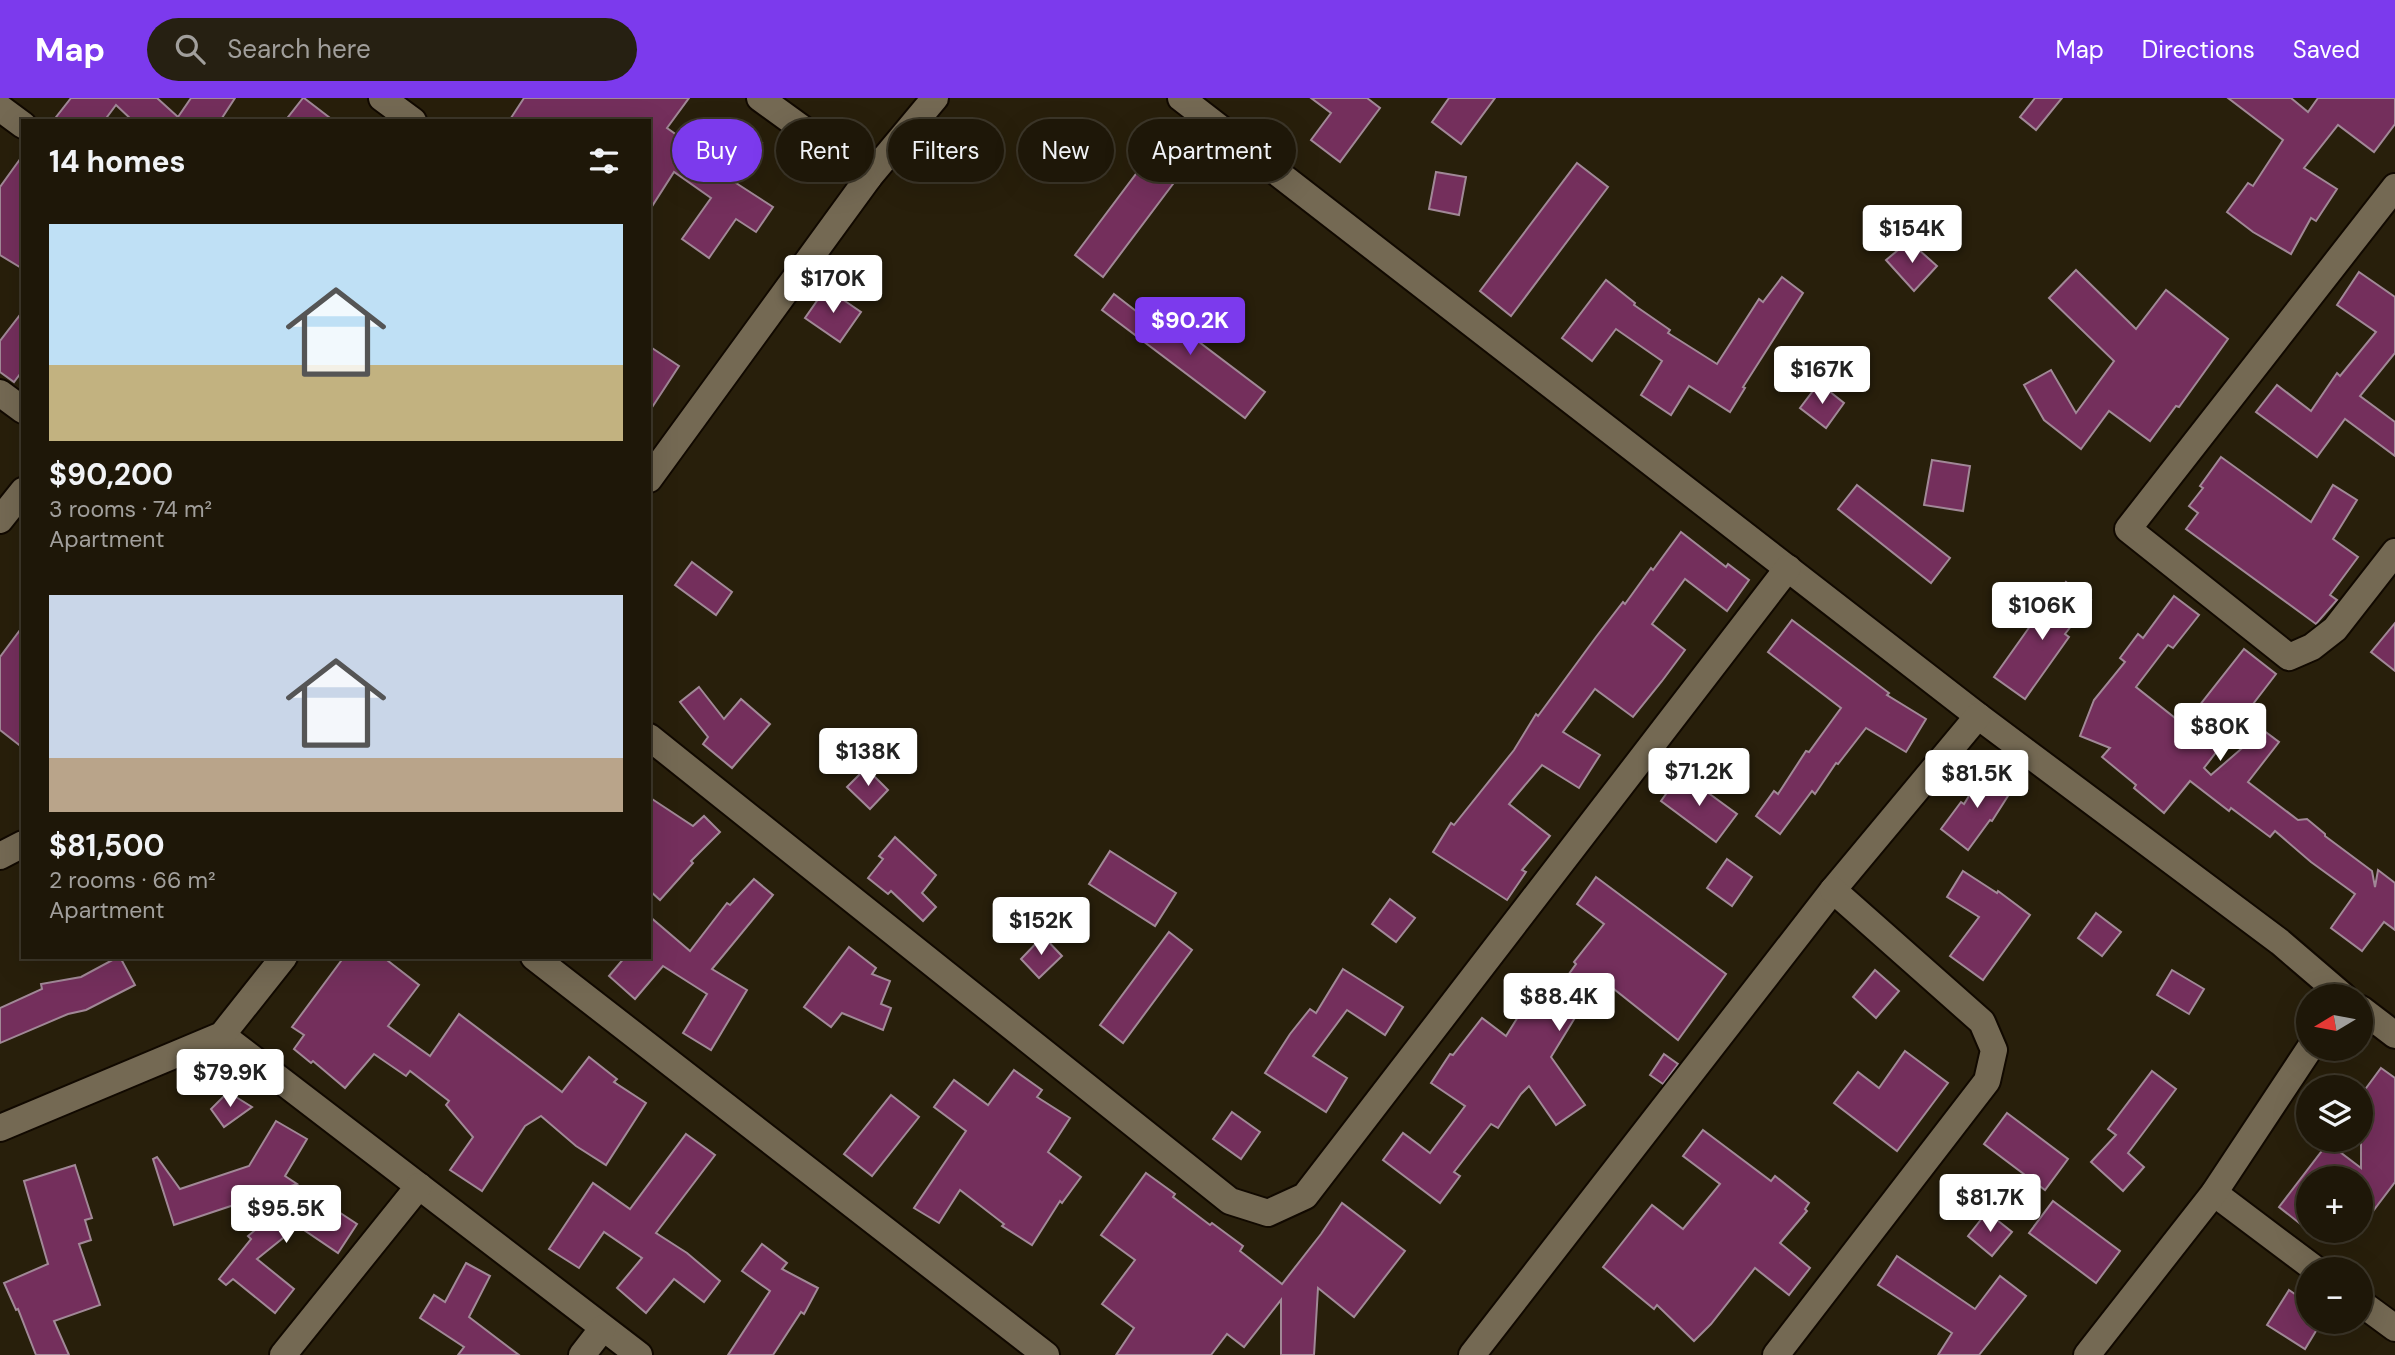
<!DOCTYPE html>
<html lang="en">
<head>
<meta charset="utf-8">
<style>
  body { margin:0; font-family:"DM Sans",sans-serif; background:#262012; color:#f1f3f6; height:100vh; display:flex; flex-direction:column; font-size:26px; white-space:nowrap }
  * { box-sizing:border-box; margin:0 }
  p { font-size:23px; color:#a19f9c }
  .icon { flex:none; width:38px; height:38px; fill:none; stroke:currentColor; stroke-width:2; stroke-linecap:round; stroke-linejoin:round }
  .map { position:relative; flex:1; overflow:hidden }
  .sheet { position:absolute; left:21px; top:21px; width:630px; height:840px; display:flex; flex-direction:column; background:#1e1708; border-radius:0px; box-shadow:0 7px 28px #0002,0 0 0 2px #3c3629 }
  .sheet>* { flex:none }
  .guide { position:absolute; left:672px; top:21px; width:665px; height:63px; display:flex; gap:14px }
  .needle { width:46px; rotate:260deg }
  .controls { position:absolute; left:2296px; top:886px; display:grid; gap:14px }
  .controls a { display:grid; place-items:center; width:77px; height:77px; border-radius:50%; background:#1e1708; box-shadow:0 7px 28px #0002,0 0 0 2px #3c3629; font-size:35px }
  .price { position:absolute; translate:-50% -60px; padding:0 16px; border-radius:7px; background:#fff; color:#222; font-size:23px; line-height:46px; filter:drop-shadow(0 2px 4px #0008) }
  .price::after { content:''; position:absolute; left:50%; top:42px; width:21px; height:16px; margin-left:-10px; background:inherit; clip-path:polygon(0 0,100% 0,50% 100%) }
  .price.active { background:#7c3aed; color:#fff }
  ul { padding:0; list-style:none }
  li { display:grid; align-content:center; gap:14px; height:371px; padding:0 28px }
  li span { display:grid; place-items:center; height:217px; border-radius:0px; color:#555 }
  li>.icon { margin-inline-start:auto }
  span .icon { width:126px; height:126px; fill:#fffc; stroke-width:1 }
  li b { font-size:30px }
  h2 { display:flex; justify-content:space-between; align-items:center; height:84px; padding:0 28px; font-size:30px }
  .pill { padding:0 24px; border-radius:32px; background:#1e1708; box-shadow:0 7px 28px #0002,0 0 0 2px #3c3629; font-size:24px; line-height:63px }
  .pill.active { background:#7c3aed; color:#fff }
  header { display:flex; align-items:center; gap:42px; box-sizing:border-box; height:98px; padding:0 35px; background:#7c3aed; color:#fff }
  header strong { font-size:33px }
  nav { display:flex; gap:38px; margin-inline-start:auto; font-size:24px }
  .search { width:490px; height:63px; background:#262012; display:flex; align-items:center; gap:18px; box-sizing:border-box; padding:0 24px; border-radius:38px; color:#a19f9c; font-size:26px }
  .map>svg:first-child { display:block }
  .building { fill:#742f5c; stroke:#a18897; stroke-width:2 }
  .lines { fill:none; stroke-linecap:round; stroke-linejoin:round }
  .minor-casing { stroke:#110900; stroke-width:30 }
  .minor { stroke:#746953; stroke-width:26 }
</style>
</head>
<body>
<header>
<strong>Map</strong>
<div class="search"><svg class="icon" aria-label="search" viewBox="0 0 24 24"><circle cx="10" cy="10" r="6"/><path d="M15 15l6 6"/></svg>Search here</div>
<nav><a>Map</a><a>Directions</a><a>Saved</a></nav>
</header>
<div class="map">
<svg width="2395" height="1257" viewBox="0 0 2395 1257">
  <rect width="100%" height="100%" fill="#281f0b"/>
  <g class="building">
    <polygon points="71,0 157,0 178,19 191,0 235,0 220,23 133,23 116,7 104,23 53,23"/>
    <polygon points="303,0 304,0 334,23 285,23"/>
    <polygon points="524,0 689,0 667,30 708,59 730,24 762,45 736,85 773,109 756,134 736,121 709,160 682,141 711,100 674,74 649,113 649,23 509,23"/>
    <polygon points="1311,0 1367,0 1380,10 1340,64 1311,42 1331,15"/>
    <polygon points="1449,0 1495,0 1461,46 1432,24"/>
    <polygon points="2035,0 2062,0 2036,32 2020,19"/>
    <polygon points="2228,0 2291,0 2308,14 2318,0 2395,0 2395,26 2374,54 2338,27 2304,70 2337,91 2316,123 2311,120 2291,156 2253,134 2227,114 2248,85 2253,88 2283,42"/>
    <polygon points="1157,48 1185,70 1103,179 1075,157"/>
    <polygon points="23,57 23,171 0,157 0,89"/>
    <polygon points="1577,65 1608,89 1511,218 1480,193"/>
    <polygon points="1436,74 1466,79 1459,117 1429,111"/>
    <polygon points="1909,143 1937,168 1914,193 1886,162"/>
    <polygon points="2076,172 2136,231 2166,192 2228,241 2179,309 2176,308 2150,343 2109,313 2081,351 2044,322 2024,287 2051,272 2076,315 2114,263 2049,200"/>
    <polygon points="2359,174 2395,199 2395,255 2360,298 2395,324 2395,358 2345,321 2317,359 2256,314 2277,287 2311,313 2337,275 2340,278 2376,234 2337,207"/>
    <polygon points="1782,179 1803,195 1743,289 1745,290 1730,314 1689,288 1671,317 1641,297 1662,263 1616,231 1592,263 1562,240 1606,182 1635,205 1634,207 1670,232 1668,235 1717,266 1759,201 1763,204"/>
    <polygon points="826,190 861,214 840,244 805,220"/>
    <polygon points="1114,196 1158,230 1166,219 1265,294 1245,320 1102,212"/>
    <polygon points="23,213 23,272 14,284 0,274 0,243"/>
    <polygon points="649,248 679,268 649,314"/>
    <polygon points="1819,285 1844,305 1826,330 1800,310"/>
    <polygon points="2221,359 2311,424 2333,387 2357,402 2333,441 2358,459 2330,497 2337,502 2316,526 2186,431 2198,415 2189,408 2203,390 2200,388"/>
    <polygon points="1932,362 1970,368 1963,413 1924,407"/>
    <polygon points="1857,387 1950,460 1931,485 1838,411"/>
    <polygon points="1681,434 1726,469 1728,466 1749,482 1727,513 1685,481 1652,526 1685,552 1662,583 1633,619 1595,591 1563,634 1600,657 1579,690 1542,667 1509,706 1550,738 1522,772 1526,774 1507,802 1433,754 1451,725 1454,727 1514,652 1536,616 1538,618 1596,539 1623,504 1625,506 1651,470 1653,472"/>
    <polygon points="692,464 732,494 716,517 675,487"/>
    <polygon points="2066,484 2091,502 2065,536 2069,539 2025,601 1994,579 2038,517 2040,518"/>
    <polygon points="2174,498 2199,517 2173,550 2168,547 2136,589 2184,627 2244,551 2276,576 2204,670 2211,677 2263,632 2279,644 2248,684 2298,722 2307,721 2325,736 2325,738 2372,773 2375,789 2378,772 2395,785 2395,832 2384,824 2362,853 2331,830 2355,796 2311,764 2275,733 2270,739 2231,710 2229,713 2190,683 2164,715 2134,690 2136,687 2102,659 2110,650 2080,638 2094,602 2125,564 2120,560 2138,536 2143,540"/>
    <polygon points="1792,522 1889,595 1887,597 1926,621 1906,654 1866,630 1838,666 1836,665 1815,696 1812,693 1780,736 1756,718 1774,693 1778,696 1806,653 1809,654 1841,610 1768,554"/>
    <polygon points="2395,525 2395,573 2371,554"/>
    <polygon points="23,528 23,650 0,632 0,559"/>
    <polygon points="699,589 724,621 741,601 770,626 732,670 703,646 708,639 680,604"/>
    <polygon points="866,670 888,692 870,711 847,689"/>
    <polygon points="1985,672 2013,690 1992,723 1990,722 1968,752 1941,731 1961,704 1964,706"/>
    <polygon points="1681,675 1737,716 1716,744 1661,703"/>
    <polygon points="649,699 693,728 704,718 720,734 691,763 693,765 660,802 649,792"/>
    <polygon points="895,739 936,777 922,795 936,809 923,823 891,793 888,796 868,780 883,761 879,758"/>
    <polygon points="1110,753 1176,795 1155,828 1089,786"/>
    <polygon points="1727,761 1752,779 1732,808 1707,790"/>
    <polygon points="1963,773 1997,795 1998,793 2030,817 1983,882 1950,858 1979,819 1947,799"/>
    <polygon points="1596,779 1726,876 1678,942 1605,884 1579,920 1576,918 1551,959 1585,1007 1556,1027 1529,988 1521,996 1498,1030 1491,1026 1454,1074 1460,1078 1440,1105 1383,1062 1403,1035 1430,1055 1465,1008 1431,985 1450,956 1453,957 1482,920 1506,938 1528,903 1543,912 1576,866 1574,864 1604,826 1577,806"/>
    <polygon points="754,781 773,797 712,871 747,892 711,952 683,935 707,896 663,868 635,901 609,878 625,859 649,859 649,818 690,853 727,805 730,807"/>
    <polygon points="1390,801 1415,820 1396,844 1372,826"/>
    <polygon points="2096,815 2121,834 2102,858 2078,840"/>
    <polygon points="1169,834 1192,852 1123,945 1100,927"/>
    <polygon points="1043,838 1062,858 1039,880 1021,861"/>
    <polygon points="849,849 876,870 872,876 890,883 881,906 891,910 883,932 842,915 831,929 804,909"/>
    <polygon points="118,859 120,859 135,887 86,912 68,916 0,945 0,910 42,891 41,886 81,879"/>
    <polygon points="344,859 383,859 419,887 388,928 430,958 459,916 562,994 589,959 617,981 614,984 646,1005 606,1067 576,1048 541,1018 525,1028 482,1093 450,1072 473,1039 446,1007 449,1003 410,973 406,978 374,956 345,990 313,963 311,965 294,951 304,937 292,929"/>
    <polygon points="1343,871 1403,909 1385,937 1347,912 1313,958 1347,980 1326,1014 1265,975 1290,936 1310,911 1316,915"/>
    <polygon points="1875,872 1899,893 1876,920 1853,899"/>
    <polygon points="2172,872 2204,891 2189,916 2157,897"/>
    <polygon points="1905,953 1948,985 1897,1053 1834,1005 1858,974 1879,990"/>
    <polygon points="1664,956 1678,966 1663,986 1650,977"/>
    <polygon points="2381,970 2395,980 2395,1084 2361,1129 2361,1080 2308,1080 2308,1132 2279,1109 2328,1045 2361,1070 2361,997"/>
    <polygon points="1014,972 1042,992 1037,999 1070,1020 1048,1054 1081,1079 1062,1105 1060,1103 1032,1147 1002,1128 1004,1126 960,1092 939,1125 914,1110 966,1033 934,1009 954,982 988,1007"/>
    <polygon points="2152,973 2176,991 2128,1055 2144,1069 2123,1093 2091,1064 2116,1037 2108,1031"/>
    <polygon points="228,994 252,1009 224,1029 211,1011"/>
    <polygon points="891,997 919,1019 872,1078 844,1056"/>
    <polygon points="1232,1014 1260,1034 1241,1061 1213,1041"/>
    <polygon points="2007,1015 2068,1061 2045,1092 1984,1046"/>
    <polygon points="276,1023 307,1041 285,1078 297,1086 174,1127 153,1061 157,1059 180,1091 249,1068"/>
    <polygon points="1703,1032 1771,1083 1775,1078 1809,1105 1805,1111 1807,1113 1780,1145 1810,1170 1789,1197 1755,1170 1711,1226 1694,1243 1657,1207 1654,1211 1603,1169 1652,1107 1683,1131 1720,1086 1683,1058"/>
    <polygon points="686,1036 715,1057 656,1135 687,1155 720,1183 704,1204 674,1181 646,1215 617,1190 642,1160 604,1134 579,1170 549,1151 593,1085 630,1111"/>
    <polygon points="75,1067 92,1120 85,1122 91,1142 79,1146 100,1207 54,1223 69,1257 36,1257 18,1211 16,1212 4,1185 48,1166 24,1083"/>
    <polygon points="1146,1075 1175,1096 1173,1099 1210,1127 1212,1125 1243,1148 1240,1153 1282,1186 1321,1136 1342,1105 1405,1153 1354,1219 1318,1190 1314,1257 1281,1257 1281,1202 1244,1249 1227,1236 1211,1257 1116,1257 1134,1230 1102,1206 1135,1162 1101,1137"/>
    <polygon points="304,1091 357,1126 338,1155 298,1128 257,1161 294,1191 275,1215 233,1181 226,1187 219,1181 251,1141 248,1138"/>
    <polygon points="2053,1103 2120,1153 2096,1185 2029,1135"/>
    <polygon points="1987,1114 2012,1134 1992,1158 1968,1138"/>
    <polygon points="762,1146 787,1165 782,1171 818,1190 804,1216 801,1214 773,1257 728,1257 770,1193 742,1173"/>
    <polygon points="1897,1158 1975,1211 2000,1178 2026,1198 1979,1257 1938,1257 1952,1235 1878,1187"/>
    <polygon points="466,1165 490,1178 469,1219 519,1257 458,1257 464,1249 420,1220 434,1197 445,1204"/>
    <polygon points="2289,1192 2308,1205 2308,1223 2322,1223 2305,1251 2267,1227"/>
  </g>
  <g class="lines">
    <g class="minor-casing">
      <g id="minor">
        <polyline points="382,0 413,23"/>
        <polyline points="760,0 869,79"/>
        <polyline points="1181,0 1978,618 2280,844 2343,898"/>
        <polyline points="0,10 23,27"/>
        <polyline points="2395,89 2128,431 2289,559 2312,549 2335,531 2395,454"/>
        <polyline points="0,295 23,312"/>
        <polyline points="649,381 869,79 935,0"/>
        <polyline points="0,422 23,393"/>
        <polyline points="649,639 1230,1103 1268,1115 1305,1098 1788,470"/>
        <polyline points="0,758 23,746"/>
        <polyline points="534,859 1046,1257"/>
        <polyline points="2361,911 2395,937"/>
        <polyline points="222,937 639,1257"/>
        <polyline points="0,1030 222,937 284,859"/>
        <polyline points="2214,1095 2315,1171"/>
        <polyline points="2361,1205 2395,1230"/>
        <polyline points="283,1257 419,1088"/>
        <polyline points="582,1257 603,1230"/>
        <polyline points="1472,1257 1833,792 1978,618"/>
        <polyline points="1776,1257 1987,983 1994,952 1982,924 1833,792"/>
        <polyline points="2087,1257 2214,1095 2310,950"/>
      </g>
    </g>
    <use href="#minor" class="minor"/>
  </g>
</svg>
<div class="controls">
<a><svg class="needle" viewBox="-14 -14 28 28"><path d="M0-13l5 13h-10z" fill="#e53935"/><path d="M0 13l5-13h-10z" fill="#a19f9c"/></svg></a>
<a><svg class="icon" aria-label="layers" viewBox="0 0 24 24"><path d="M12 4l9 5-9 5-9-5zM3 14l9 5 9-5"/></svg></a>
<a>+</a>
<a>−</a>
</div>
<b class="price" style="left:1912px;top:167px">$154K</b>
<b class="price" style="left:833px;top:217px">$170K</b>
<b class="price active" style="left:1190px;top:259px">$90.2K</b>
<b class="price" style="left:1822px;top:308px">$167K</b>
<b class="price" style="left:2042px;top:544px">$106K</b>
<b class="price" style="left:2220px;top:665px">$80K</b>
<b class="price" style="left:868px;top:690px">$138K</b>
<b class="price" style="left:1699px;top:710px">$71.2K</b>
<b class="price" style="left:1977px;top:712px">$81.5K</b>
<b class="price" style="left:1041px;top:859px">$152K</b>
<b class="price" style="left:1559px;top:935px">$88.4K</b>
<b class="price" style="left:230px;top:1011px">$79.9K</b>
<b class="price" style="left:1990px;top:1136px">$81.7K</b>
<b class="price" style="left:286px;top:1147px">$95.5K</b>
<div class="guide">
<a class="pill active">Buy</a>
<a class="pill">Rent</a>
<a class="pill">Filters</a>
<a class="pill">New</a>
<a class="pill">Apartment</a>
</div>
<section class="sheet">
<h2>14 homes<svg class="icon" aria-label="filters" viewBox="0 0 24 24"><path d="M4 7h16M4 17h16"/><circle cx="9" cy="7" r="2"/><circle cx="15" cy="17" r="2"/></svg></h2>
<ul>
<li><span style="background:linear-gradient(#bfe0f5 65%,#c2b280 0)"><svg class="icon" aria-label="home" viewBox="0 0 24 24"><path d="M3 11l9-7 9 7M6 9v11h12V9"/></svg></span><div><b>$90,200</b><p>3 rooms · 74 m²</p><p>Apartment</p></div></li>
<li><span style="background:linear-gradient(#c9d6e8 75%,#b9a48a 0)"><svg class="icon" aria-label="home" viewBox="0 0 24 24"><path d="M3 11l9-7 9 7M6 9v11h12V9"/></svg></span><div><b>$81,500</b><p>2 rooms · 66 m²</p><p>Apartment</p></div></li>
</ul>
</section>
</div>
</body>
</html>
